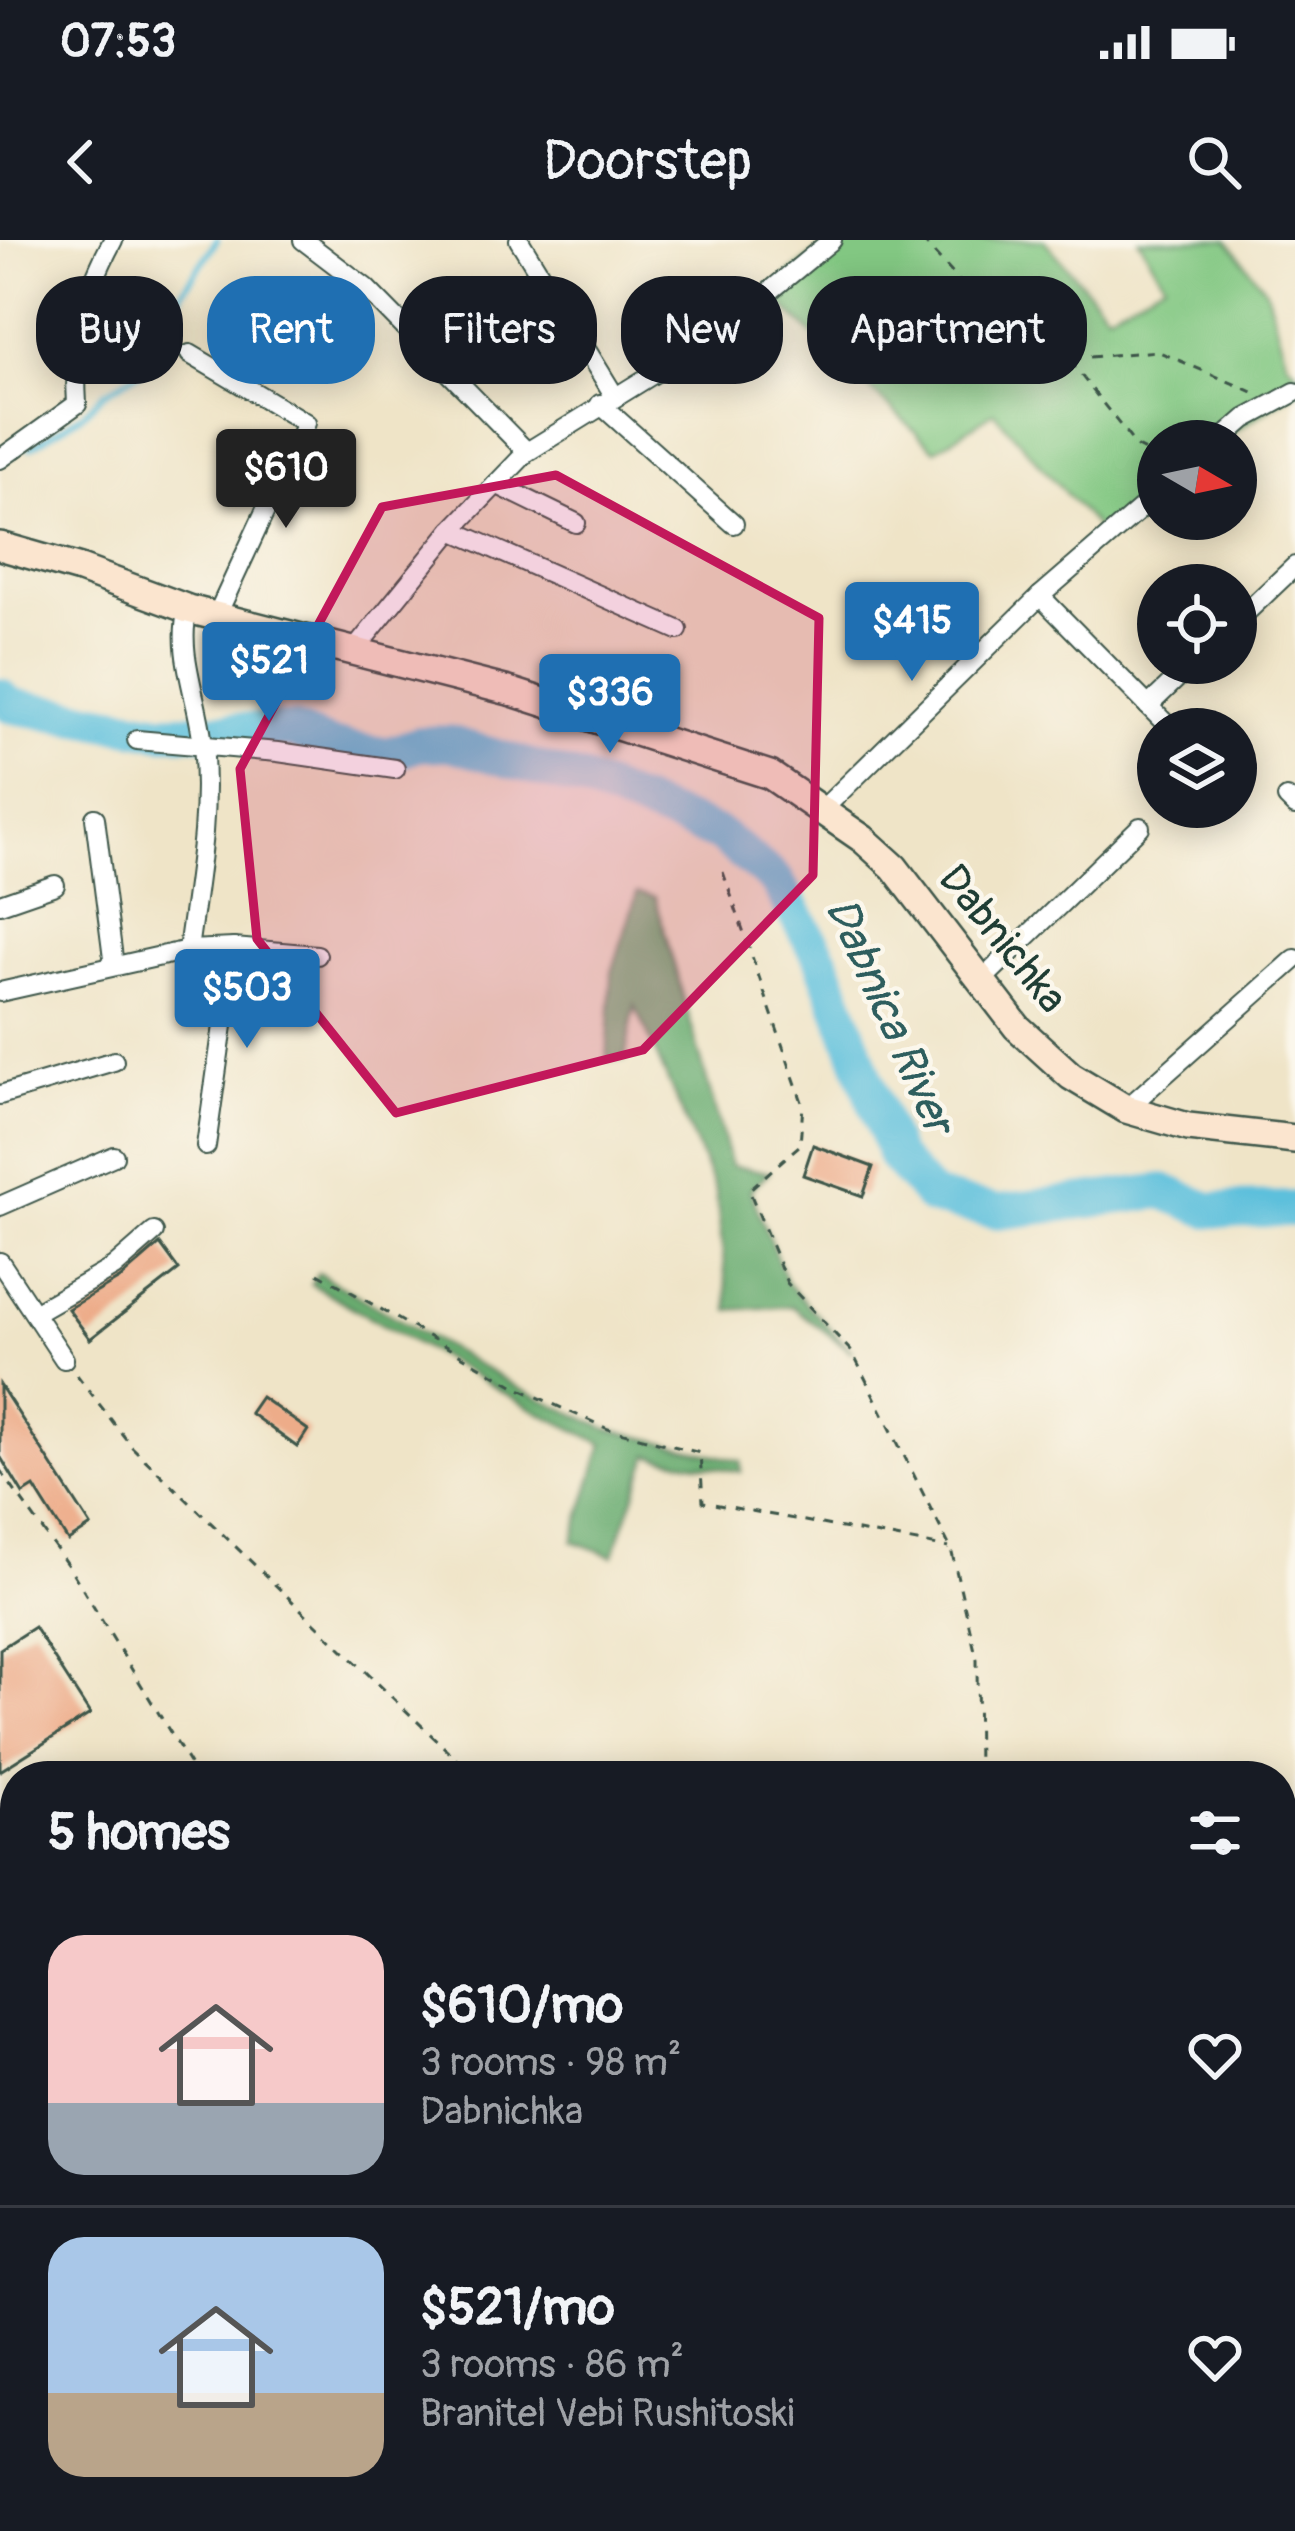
<!DOCTYPE html>
<html lang="en">
<head>
<meta charset="utf-8">
<style>
  body { margin:0; font-family:Pangolin,sans-serif; background:#20242c; color:#f1f3f6; height:100vh; display:flex; flex-direction:column; font-size:45px; white-space:nowrap }
  * { box-sizing:border-box; margin:0 }
  p { font-size:39px; color:#9ea1a6 }
  .icon { flex:none; width:66px; height:66px; fill:none; stroke:currentColor; stroke-width:2; stroke-linecap:round; stroke-linejoin:round }
  .map { position:relative; flex:1; overflow:hidden }
  .details { position:absolute; left:0px; top:1521px; width:1296px; height:771px; display:flex; flex-direction:column; background:#171b24; border-radius:48px 48px 0 0; box-shadow:0 6px 30px #0003 }
  .details>* { flex:none }
  .top-card { position:absolute; left:36px; top:36px; width:1224px; height:108px; display:flex; gap:24px }
  .needle { width:78px; rotate:99deg }
  .fabs { position:absolute; left:1137px; top:180px; display:grid; gap:24px }
  .fabs a { display:grid; place-items:center; width:120px; height:120px; border-radius:50%; background:#171b24; box-shadow:0 6px 30px #0003; font-size:60px }
  .price { position:absolute; translate:-50% -102px; padding:0 27px; border-radius:12px; background:#1f6fb2; color:#fff; font-size:39px; line-height:78px; filter:drop-shadow(0 3px 6px #0008) }
  .price::after { content:''; position:absolute; left:50%; top:72px; width:36px; height:27px; margin-left:-18px; background:inherit; clip-path:polygon(0 0,100% 0,50% 100%) }
  .price.on { background:#222; color:#fff }
  ul { padding:0; list-style:none }
  li { display:flex; align-items:center; gap:36px; height:300px; padding:0 48px }
  li+li { border-top:3px solid #363941 }
  li span { display:grid; place-items:center; flex:none; width:336px; height:240px; border-radius:36px; color:#555 }
  li>.icon { margin-inline-start:auto }
  span .icon { width:144px; height:144px; fill:#fffc; stroke-width:1 }
  li b { font-size:51px }
  h2 { display:flex; justify-content:space-between; align-items:center; height:144px; padding:0 48px; font-size:51px }
  .tag { padding:0 42px; border-radius:48px; background:#171b24; box-shadow:0 6px 30px #0003; font-size:42px; line-height:108px }
  .tag.on { background:#1f6fb2; color:#fff }
  .status { display:flex; justify-content:space-between; align-items:center; height:84px; padding:0 60px; background:#171b24; direction:ltr }
  .status svg { height:33px; fill:currentColor }
  header { display:flex; justify-content:space-between; align-items:center; height:156px; padding:0 48px; background:#171b24; font-size:54px; font-weight:600 }
  .map>svg:first-child { display:block }
  .green { fill:#82c782; stroke:#50825b; stroke-width:3 }
  .forest { fill:#69ac70; stroke:#447452; stroke-width:3 }
  .lines { fill:none; stroke-linecap:round; stroke-linejoin:round }
  .stream { stroke:#5dc0dc; stroke-width:6 }
  .river { stroke:#5dc0dc; stroke-width:36 }
  .building { fill:#edac89 }
  .lane-casing { stroke:#3e564a; stroke-width:14 }
  .street-casing { stroke:#3e564a; stroke-width:22 }
  .secondary-casing { stroke:#3e564a; stroke-width:32 }
  .path { stroke:#3e564a; stroke-width:3; stroke-dasharray:9 9; stroke-linecap:butt }
  .lane { stroke:#fff; stroke-width:9 }
  .street { stroke:#fff; stroke-width:18 }
  .secondary { stroke:#fbe5cf; stroke-width:27 }
  .marked { fill:#c2185b; fill-opacity:0.2; stroke:#c2185b; stroke-width:9; stroke-linejoin:round }
  .labels { text-anchor:middle; stroke-width:9; stroke-linejoin:round; paint-order:stroke }
  .street-label { font-size:42px; fill:#1f3d34; stroke:#fbf7ec }
  .water-label { font-size:45px; font-style:italic; fill:#2e5e5e; stroke:#fbf7ec }
</style>
</head>
<body>
<div class="status"><b>07:53</b><svg viewBox="0 0 49 12"><path d="M0 12V9h3v3zM5 12V6h3v6zM10 12V3h3v9zM15 12V0h3v12zM26 1h20v11H26zM47 4h2v5h-2z"/></svg></div>
<header><svg class="icon" aria-label="back" viewBox="0 0 24 24"><path d="M15 5l-7 7 7 7"/></svg>Doorstep<svg class="icon" aria-label="search" viewBox="0 0 24 24"><circle cx="10" cy="10" r="6"/><path d="M15 15l6 6"/></svg></header>
<div class="map">
<svg width="1295" height="2291" viewBox="0 0 1295 2291">
  <rect width="100%" height="100%" fill="#fbf7ec"/>
  <filter id="ink" filterUnits="userSpaceOnUse"><feTurbulence type="fractalNoise" baseFrequency=".00833" numOctaves="2"/><feDisplacementMap in="SourceGraphic" scale="24" xChannelSelector="R" yChannelSelector="G"/><feConvolveMatrix kernelMatrix="1 2 1 2 8 2 1 2 1" color-interpolation-filters="sRGB"/></filter>
  <filter id="wash" filterUnits="userSpaceOnUse"><feTurbulence type="fractalNoise" baseFrequency=".004" numOctaves="4" result="noise"/><feDisplacementMap in="SourceGraphic" scale="48" xChannelSelector="R" yChannelSelector="G"/><feGaussianBlur stdDeviation="2.7" result="paint"/><feColorMatrix in="noise" values="0 0 0 0 0 0 0 0 0 0 0 0 0 0 0 0 0 1.4 0 .05"/><feComposite in="paint" operator="in"/></filter>
  <g filter="url(#wash)">
    <rect width="100%" height="100%" fill="#efe4c7"/>
    <polygon class="green" points="832,0 1044,0 1107,73 1165,42 1139,0 1227,0 1266,50 1287,122 1295,129 1295,152 1220,201 1158,201 1158,254 1106,299 994,172 935,210 767,51"/>
    <g class="forest">
      <polygon points="637,653 655,657 731,926 769,932 750,950 787,1043 852,1112 792,1066 729,1070 716,952 635,765 625,819 607,820 612,732"/>
      <polygon points="318,1033 520,1149 608,1189 740,1221 741,1232 649,1215 613,1316 573,1301 603,1204 538,1172 311,1044"/>
    </g>
    <g class="lines">
      <polyline class="stream" points="30,208 83,174 104,153 146,128 167,98 181,54 217,0"/>
      <polyline class="river" points="0,456 12,466 162,491 292,490 330,506 386,515 419,504 449,503 585,542 719,595 776,640 822,720 895,917 932,958 998,972 1163,951 1209,970 1295,969"/>
    </g>
    <g id="blocks">
      <g class="building">
        <polygon points="813,905 873,927 863,956 803,935"/>
        <polygon points="160,1004 179,1030 90,1099 68,1069 121,1038"/>
        <polygon points="0,1145 91,1286 68,1301 34,1247 23,1254 0,1216"/>
        <polygon points="261,1157 308,1190 297,1207 250,1173"/>
        <polygon points="34,1387 90,1474 0,1531 0,1409"/>
      </g>
    </g>
  </g>
  <g filter="url(#ink)">
    <use href="#blocks" fill-opacity="0" stroke="#3e564a" stroke-width="3"/>
    <g class="lines">
      <g class="lane-casing">
        <polyline id="lane" points="0,1707 15,1697"/>
      </g>
      <g class="street-casing">
        <g id="street">
          <polyline points="303,0 366,48 527,212"/>
          <polyline points="519,0 614,155"/>
          <polyline points="190,114 306,183 216,377"/>
          <polyline points="600,164 734,284"/>
          <polyline points="1220,201 1245,179 1295,152"/>
          <path d="M0 219 77 164C73 99 82 58 113 0"/>
          <polyline points="496,244 576,283"/>
          <polyline points="452,290 678,390"/>
          <polyline points="1040,356 1171,489"/>
          <polyline points="1236,382 1295,326"/>
          <polyline points="352,413 452,290 527,212 718,94 832,0"/>
          <polyline points="1148,466 1193,423"/>
          <polyline points="137,500 278,512 395,529"/>
          <polyline points="1287,558 1295,566"/>
          <polyline points="822,570 1040,356 1158,254"/>
          <polyline points="95,578 114,726"/>
          <polyline points="0,664 55,645"/>
          <path d="M188 710C197 642 210 574 203 506 199 460 176 413 188 369"/>
          <polyline points="980,742 1140,587"/>
          <polyline points="0,752 188,710 234,708 317,715"/>
          <polyline points="0,855 114,821"/>
          <polyline points="1126,869 1295,719"/>
          <polyline points="206,906 234,708"/>
          <polyline points="0,966 114,916"/>
          <polyline points="0,1022 64,1119"/>
          <polyline points="34,1073 114,1027 154,992"/>
        </g>
      </g>
      <g class="secondary-casing">
        <polyline id="secondary" points="0,306 80,329 188,369 509,451 770,535 863,599 894,627 1017,787 1071,836 1126,869 1188,887 1295,899"/>
      </g>
      <g class="path">
        <polyline points="922,0 1016,103 1068,119 1157,111 1253,152"/>
        <polyline points="1070,121 1137,207 1158,218"/>
        <polyline points="723,632 803,865 800,905 749,950 787,1043 852,1112 951,1309 977,1419 978,1536"/>
        <polyline points="318,1033 520,1149 608,1189 700,1213 703,1262 949,1308"/>
        <polyline points="77,1135 132,1207 474,1536"/>
        <polyline points="0,1230 71,1330 197,1536"/>
        <polyline points="8,1720 15,1730"/>
        <polyline points="0,2153 15,2143"/>
        <polyline points="1281,2258 1295,2269"/>
        <polyline points="61,2291 67,2277"/>
      </g>
      <use href="#lane" class="lane"/>
      <use href="#street" class="street"/>
      <use href="#secondary" class="secondary"/>
    </g>
  </g>
  <path class="marked" d="M556 235 819 378 813 635 643 810 396 873 257 699 240 529 382 267Z"/>
  <g class="labels">
    <g class="street-label">
      <text transform="translate(1004 698) rotate(51)" y="15">Dabnichka</text>
    </g>
    <g class="water-label">
      <text transform="translate(891 775) rotate(66)" y="16">Dabnica River</text>
    </g>
  </g>
</svg>
<div class="fabs">
<a><svg class="needle" viewBox="-14 -14 28 28"><path d="M0-13l5 13h-10z" fill="#e53935"/><path d="M0 13l5-13h-10z" fill="#9ea1a6"/></svg></a>
<a><svg class="icon" aria-label="locate" viewBox="0 0 24 24"><circle cx="12" cy="12" r="6"/><path d="M12 2v4M12 18v4M2 12h4M18 12h4"/></svg></a>
<a><svg class="icon" aria-label="layers" viewBox="0 0 24 24"><path d="M12 4l9 5-9 5-9-5zM3 14l9 5 9-5"/></svg></a>
</div>
<b class="price on" style="left:286px;top:291px">$610</b>
<b class="price" style="left:912px;top:444px">$415</b>
<b class="price" style="left:269px;top:484px">$521</b>
<b class="price" style="left:610px;top:516px">$336</b>
<b class="price" style="left:247px;top:811px">$503</b>
<div class="top-card">
<a class="tag">Buy</a>
<a class="tag on">Rent</a>
<a class="tag">Filters</a>
<a class="tag">New</a>
<a class="tag">Apartment</a>
</div>
<section class="details">
<h2>5 homes<svg class="icon" aria-label="filters" viewBox="0 0 24 24"><path d="M4 7h16M4 17h16"/><circle cx="9" cy="7" r="2"/><circle cx="15" cy="17" r="2"/></svg></h2>
<ul>
<li><span style="background:linear-gradient(#f6c9c9 70%,#9aa5b1 0)"><svg class="icon" aria-label="home" viewBox="0 0 24 24"><path d="M3 11l9-7 9 7M6 9v11h12V9"/></svg></span><div><b>$610/mo</b><p>3 rooms · 98 m²</p><p>Dabnichka</p></div><svg class="icon" aria-label="heart" viewBox="0 0 24 24"><path d="M12 20l-8-8c-3-5 5-10 8-4 3-6 11-1 8 4z"/></svg></li>
<li><span style="background:linear-gradient(#a9c7e8 65%,#b9a48a 0)"><svg class="icon" aria-label="home" viewBox="0 0 24 24"><path d="M3 11l9-7 9 7M6 9v11h12V9"/></svg></span><div><b>$521/mo</b><p>3 rooms · 86 m²</p><p>Branitel Vebi Rushitoski</p></div><svg class="icon" aria-label="heart" viewBox="0 0 24 24"><path d="M12 20l-8-8c-3-5 5-10 8-4 3-6 11-1 8 4z"/></svg></li>
</ul>
</section>
</div>
</body>
</html>
